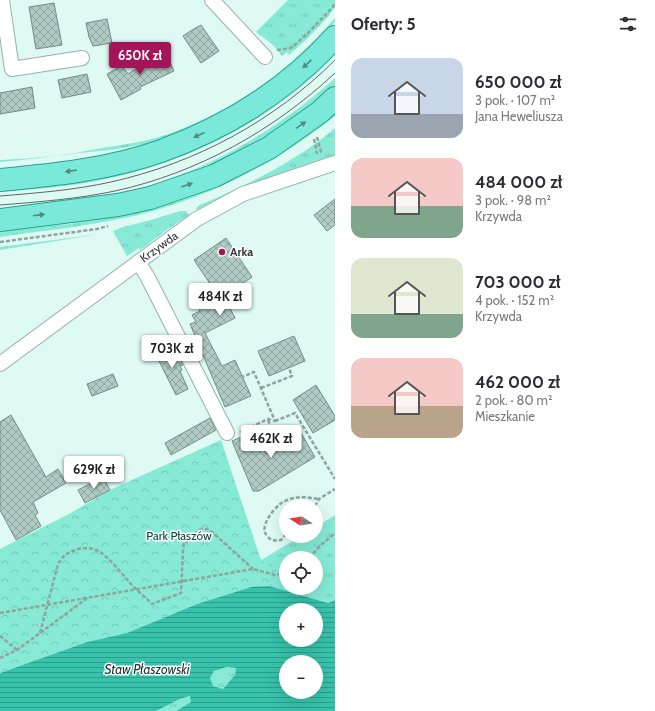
<!DOCTYPE html>
<html lang="pl">
<head>
<meta charset="utf-8">
<style>
  body { margin:0; font-family:Cabin,sans-serif; background:#f2f2f3; color:#2b2b33; height:100vh; display:flex; flex-direction:column; font-size:15px; white-space:nowrap }
  * { box-sizing:border-box; margin:0 }
  p { font-size:13px; color:#7c7c81 }
  .icon { flex:none; width:22px; height:22px; fill:none; stroke:currentColor; stroke-width:2; stroke-linecap:round; stroke-linejoin:round }
  .map { position:relative; flex:1; overflow:hidden }
  .sheet { display:flex; flex-direction:column; background:#fff; width:320px }
  .sheet>* { flex:none }
  .needle { width:26px; rotate:282deg }
  .tools { position:absolute; left:279px; top:499px; display:grid; gap:8px }
  .tools a { display:grid; place-items:center; width:44px; height:44px; border-radius:50%; background:#fff; box-shadow:0 4px 16px #0002; font-size:20px }
  .price { position:absolute; translate:-50% -34px; padding:0 9px; border-radius:4px; background:#fff; color:#222; font-size:13px; line-height:26px; filter:drop-shadow(0 1px 2px #0008) }
  .price::after { content:''; position:absolute; left:50%; top:24px; width:12px; height:9px; margin-left:-6px; background:inherit; clip-path:polygon(0 0,100% 0,50% 100%) }
  .price.selected { background:#a31459; color:#fff }
  ul { padding:0; list-style:none }
  li { display:flex; align-items:center; gap:12px; height:100px; padding:0 16px }
  li span { display:grid; place-items:center; flex:none; width:112px; height:80px; border-radius:12px; color:#555 }
  li>.icon { margin-inline-start:auto }
  span .icon { width:48px; height:48px; fill:#fffc; stroke-width:1 }
  li b { font-size:17px }
  h2 { display:flex; justify-content:space-between; align-items:center; height:48px; padding:0 16px; font-size:17px }
  main { display:flex; flex:1; min-height:0 }
  .map>svg:first-child { display:block }
  .grass { fill:url(#grass-tufts); fill-rule:evenodd }
  .park { fill:url(#park-crowns) }
  .water { fill:url(#water-rules); fill-rule:evenodd }
  .building { fill:url(#building-cross-hatch); stroke:#738c86 }
  .lines { fill:none; stroke-linecap:round; stroke-linejoin:round }
  .street-casing { stroke:#97b1ab; stroke-width:16 }
  .primary-casing { stroke:#27a28f; stroke-width:24 }
  .path { stroke:#90a49f; stroke-width:2.5; stroke-dasharray:4 2; stroke-linecap:butt }
  .street { stroke:#fff; stroke-width:14 }
  .primary { stroke:#7be9d9; stroke-width:22 }
  .tram { stroke:#5a6965; stroke-width:1 }
  .oneway { fill:#518980 }
  .poi-dot { fill:#a31459; stroke:#fff; stroke-width:1.5 }
  .labels { text-anchor:middle; stroke-width:3; stroke-linejoin:round; paint-order:stroke }
  .street-label { font-size:12px; fill:#2f3a37; stroke:#fff }
  .poi-label { font-size:12px; font-weight:bold; fill:#2f3a37; stroke:#fff; text-anchor:start }
  .park-label { font-size:12px; fill:#0c473e; stroke:#fff }
  .water-label { font-size:13px; font-style:italic; fill:#1e3530; stroke:#fff }
</style>
</head>
<body>
<main>
<div class="map">
<svg width="335" height="711" viewBox="0 0 335 711">
  <defs>
    <pattern id="grass-tufts" width="24" height="20" patternUnits="userSpaceOnUse"><rect width="24" height="20" fill="#86ead6"/><path d="M3 7l-1-3M5 7V3M7 7l1-3M15 17l-1-3M17 17v-4M19 17l1-3" fill="none" stroke="#74c9b8"/></pattern>
    <pattern id="park-crowns" width="20" height="18" patternUnits="userSpaceOnUse"><rect width="20" height="18" fill="#86ead6"/><path d="M2 6a3 3 0 1 1 6 0M12 15a3 3 0 1 1 6 0" fill="none" stroke="#74c9b8"/></pattern>
    <pattern id="water-rules" width="6" height="5" patternUnits="userSpaceOnUse"><rect width="6" height="5" fill="#37c2ab"/><path d="M0 2.5h6" fill="none" stroke="#2f9f8c"/></pattern>
    <pattern id="building-cross-hatch" width="8" height="8" patternUnits="userSpaceOnUse"><rect width="8" height="8" fill="#b0cbc4"/><path d="M0 0l8 8M0 8l8-8" fill="none" stroke="#90a6a0"/></pattern>
  </defs>
  <rect width="100%" height="100%" fill="#defaf3"/>
  <g class="grass">
    <polygon points="288,0 335,0 335,7 326,19 307,39 289,55 287,52 282,56 273,45 256,32"/>
    <path d="M335 18V22C292 70 239 109 178 132 171 135 164 139 156 141 131 148 104 151 78 153 52 156 26 160 0 162V160C18 159 36 158 54 156 70 154 86 151 102 148 120 145 138 143 156 138 209 122 261 91 301 53 313 42 324 30 335 18Z"/>
    <path d="M335 51V55C274 119 191 161 106 179 71 187 35 189 0 192V190L257 115 258 116Z"/>
    <path d="M335 78V85C276 138 204 175 126 193 117 195 106 197 96 198 106 196 117 195 126 192 204 173 275 132 335 78Z"/>
    <path d="M335 111V116C275 164 205 200 129 217 87 226 43 231 0 237V231L69 224 130 213Z"/>
    <path d="M335 128V155L260 180 197 210 196 208 200 205C247 185 297 161 335 128Z"/>
    <polygon points="180,211 186,211 189,215 168,229 140,250 139,248 127,256 113,231 123,227 151,220"/>
    <polygon points="100,234 0,250 0,247"/>
    <path d="M335 515V600L328 603 287 591 251 587 261 560 301 536H316V527ZM286 558H316V588H286Z"/>
    <polygon points="227,667 236,668 235,675 223,689 212,686 210,678 214,671"/>
    <polygon points="191,696 191,702 176,711 156,711 180,699"/>
  </g>
  <polygon class="park" points="221,440 261,560 277,570 269,586 251,587 197,604 127,633 87,642 0,673 0,549 69,514 112,489"/>
  <path class="water" d="M269 586 328 603 335 600V711H176L191 702 190 696 180 699 156 711H0V673L87 642 127 633 197 604 251 587ZM286 610H316V640H286ZM286 662H316V692H286ZM227 667 236 668 235 675 223 689 213 686 210 678 214 671Z"/>
  <g class="building">
    <polygon points="54,3 62,45 36,49 29,7"/>
    <polygon points="107,19 112,43 93,46 89,37 86,23"/>
    <polygon points="201,25 219,51 201,63 183,36 192,30"/>
    <polygon points="166,53 174,71 140,87 141,89 121,100 107,74 122,66 128,74 145,63"/>
    <polygon points="87,74 91,92 62,98 58,80"/>
    <polygon points="32,87 35,108 0,114 0,93"/>
    <polygon points="335,199 335,225 327,231 314,215"/>
    <polygon points="226,238 252,277 224,296 235,318 205,333 222,366 235,360 251,396 225,407 203,355 198,358 192,346 198,343 190,324 196,322 192,315 200,311 198,307 219,297 194,260"/>
    <polygon points="294,336 305,361 269,376 258,351"/>
    <polygon points="167,344 172,355 177,353 183,365 180,366 182,370 180,371 188,389 176,395 154,351"/>
    <polygon points="113,374 118,386 92,396 87,384"/>
    <polygon points="316,385 335,416 335,420 313,433 293,400"/>
    <polygon points="11,415 46,477 58,469 66,483 33,502 38,513 35,515 41,526 16,540 0,510 0,422"/>
    <polygon points="210,418 216,430 171,455 165,443"/>
    <polygon points="256,431 266,454 301,433 315,457 259,491 253,491 232,441"/>
    <polygon points="103,477 110,490 85,503 78,490"/>
  </g>
  <g class="lines">
    <g class="street-casing">
      <g id="street">
        <polyline points="2,0 12,69 82,58"/>
        <polyline points="212,0 265,57"/>
        <polyline points="138,262 147,276 227,433"/>
        <polyline points="0,364 197,219 243,194 335,163"/>
      </g>
    </g>
    <g class="primary-casing">
      <g id="primary">
        <path d="M0 180C53 175 111 169 161 151 227 127 288 89 335 37"/>
        <polyline points="0,220 118,205 150,198 214,176 269,148 320,112 335,98"/>
      </g>
    </g>
    <g class="path">
      <polyline points="277,50 291,48 306,35 333,7 335,2"/>
      <polyline points="317,137 321,152 322,153"/>
      <polyline points="314,139 317,154"/>
      <polyline points="0,242 97,229 108,226"/>
      <polyline points="261,388 292,376 289,368"/>
      <polyline points="268,420 280,446"/>
      <polyline points="275,421 295,413 335,479"/>
      <polyline points="240,432 268,419 275,421 254,372 242,377"/>
      <polyline points="315,506 319,499 335,489"/>
      <path d="M286 534 281 540C276 541 271 541 267 536 259 527 272 511 280 504 284 501 289 499 294 498 302 496 311 498 319 499"/>
      <polyline points="309,558 322,544 335,533"/>
      <polyline points="0,613 253,569 275,575 286,573"/>
      <path d="M40 633 58 564C60 561 62 558 64 556 72 549 86 546 96 550 108 554 126 580 136 589 141 594 147 599 152 604L181 593 183 550 184 544 189 539 201 529H207L212 532 253 569"/>
      <polyline points="0,636 17,650"/>
      <polyline points="0,658 17,650 86,599"/>
    </g>
    <use href="#street" class="street"/>
    <use href="#primary" class="primary"/>
    <g class="tram">
      <path d="M0 196C37 193 75 190 111 182 196 163 274 121 335 60"/>
      <path d="M0 205C38 202 77 199 115 191 197 173 273 131 335 73"/>
    </g>
  </g>
  <defs><path id="oneway-solid" d="M-6-.8H1V-3.2L6.5 0L1 3.2V.8H-6Z"/></defs>
  <g class="oneway">
    <use href="#oneway-solid" transform="translate(307 64) rotate(137)"/>
    <use href="#oneway-solid" transform="translate(301 125) rotate(-35)"/>
    <use href="#oneway-solid" transform="translate(199 135) rotate(156)"/>
    <use href="#oneway-solid" transform="translate(71 171) rotate(171)"/>
    <use href="#oneway-solid" transform="translate(187 185) rotate(-19)"/>
    <use href="#oneway-solid" transform="translate(39 215) rotate(-7)"/>
  </g>
  <circle class="poi-dot" cx="222" cy="252" r="4"/>
  <g class="labels">
    <g class="street-label">
      <text transform="translate(159 247) rotate(-36)" y="4">Krzywda</text>
    </g>
    <g class="poi-label">
      <text x="230" y="256">Arka</text>
    </g>
    <g class="park-label">
      <text x="179" y="540">Park Płaszów</text>
    </g>
    <g class="water-label">
      <text x="147" y="674">Staw Płaszowski</text>
    </g>
  </g>
</svg>
<div class="tools">
<a><svg class="needle" viewBox="-14 -14 28 28"><path d="M0-13l5 13h-10z" fill="#e53935"/><path d="M0 13l5-13h-10z" fill="#7c7c81"/></svg></a>
<a><svg class="icon" aria-label="locate" viewBox="0 0 24 24"><circle cx="12" cy="12" r="6"/><path d="M12 2v4M12 18v4M2 12h4M18 12h4"/></svg></a>
<a>+</a>
<a>−</a>
</div>
<b class="price selected" style="left:140px;top:76px">650K zł</b>
<b class="price" style="left:220px;top:317px">484K zł</b>
<b class="price" style="left:172px;top:369px">703K zł</b>
<b class="price" style="left:271px;top:459px">462K zł</b>
<b class="price" style="left:94px;top:490px">629K zł</b>
</div>
<section class="sheet">
<h2>Oferty: 5<svg class="icon" aria-label="filters" viewBox="0 0 24 24"><path d="M4 7h16M4 17h16"/><circle cx="9" cy="7" r="2"/><circle cx="15" cy="17" r="2"/></svg></h2>
<ul>
<li><span style="background:linear-gradient(#c9d6e8 70%,#9aa5b1 0)"><svg class="icon" aria-label="home" viewBox="0 0 24 24"><path d="M3 11l9-7 9 7M6 9v11h12V9"/></svg></span><div><b>650 000 zł</b><p>3 pok. · 107 m²</p><p>Jana Heweliusza</p></div></li>
<li><span style="background:linear-gradient(#f6c9c9 60%,#7fa58c 0)"><svg class="icon" aria-label="home" viewBox="0 0 24 24"><path d="M3 11l9-7 9 7M6 9v11h12V9"/></svg></span><div><b>484 000 zł</b><p>3 pok. · 98 m²</p><p>Krzywda</p></div></li>
<li><span style="background:linear-gradient(#dfe7d0 70%,#7fa58c 0)"><svg class="icon" aria-label="home" viewBox="0 0 24 24"><path d="M3 11l9-7 9 7M6 9v11h12V9"/></svg></span><div><b>703 000 zł</b><p>4 pok. · 152 m²</p><p>Krzywda</p></div></li>
<li><span style="background:linear-gradient(#f6c9c9 60%,#b9a48a 0)"><svg class="icon" aria-label="home" viewBox="0 0 24 24"><path d="M3 11l9-7 9 7M6 9v11h12V9"/></svg></span><div><b>462 000 zł</b><p>2 pok. · 80 m²</p><p>Mieszkanie</p></div></li>
</ul>
</section>
</main>
</body>
</html>
